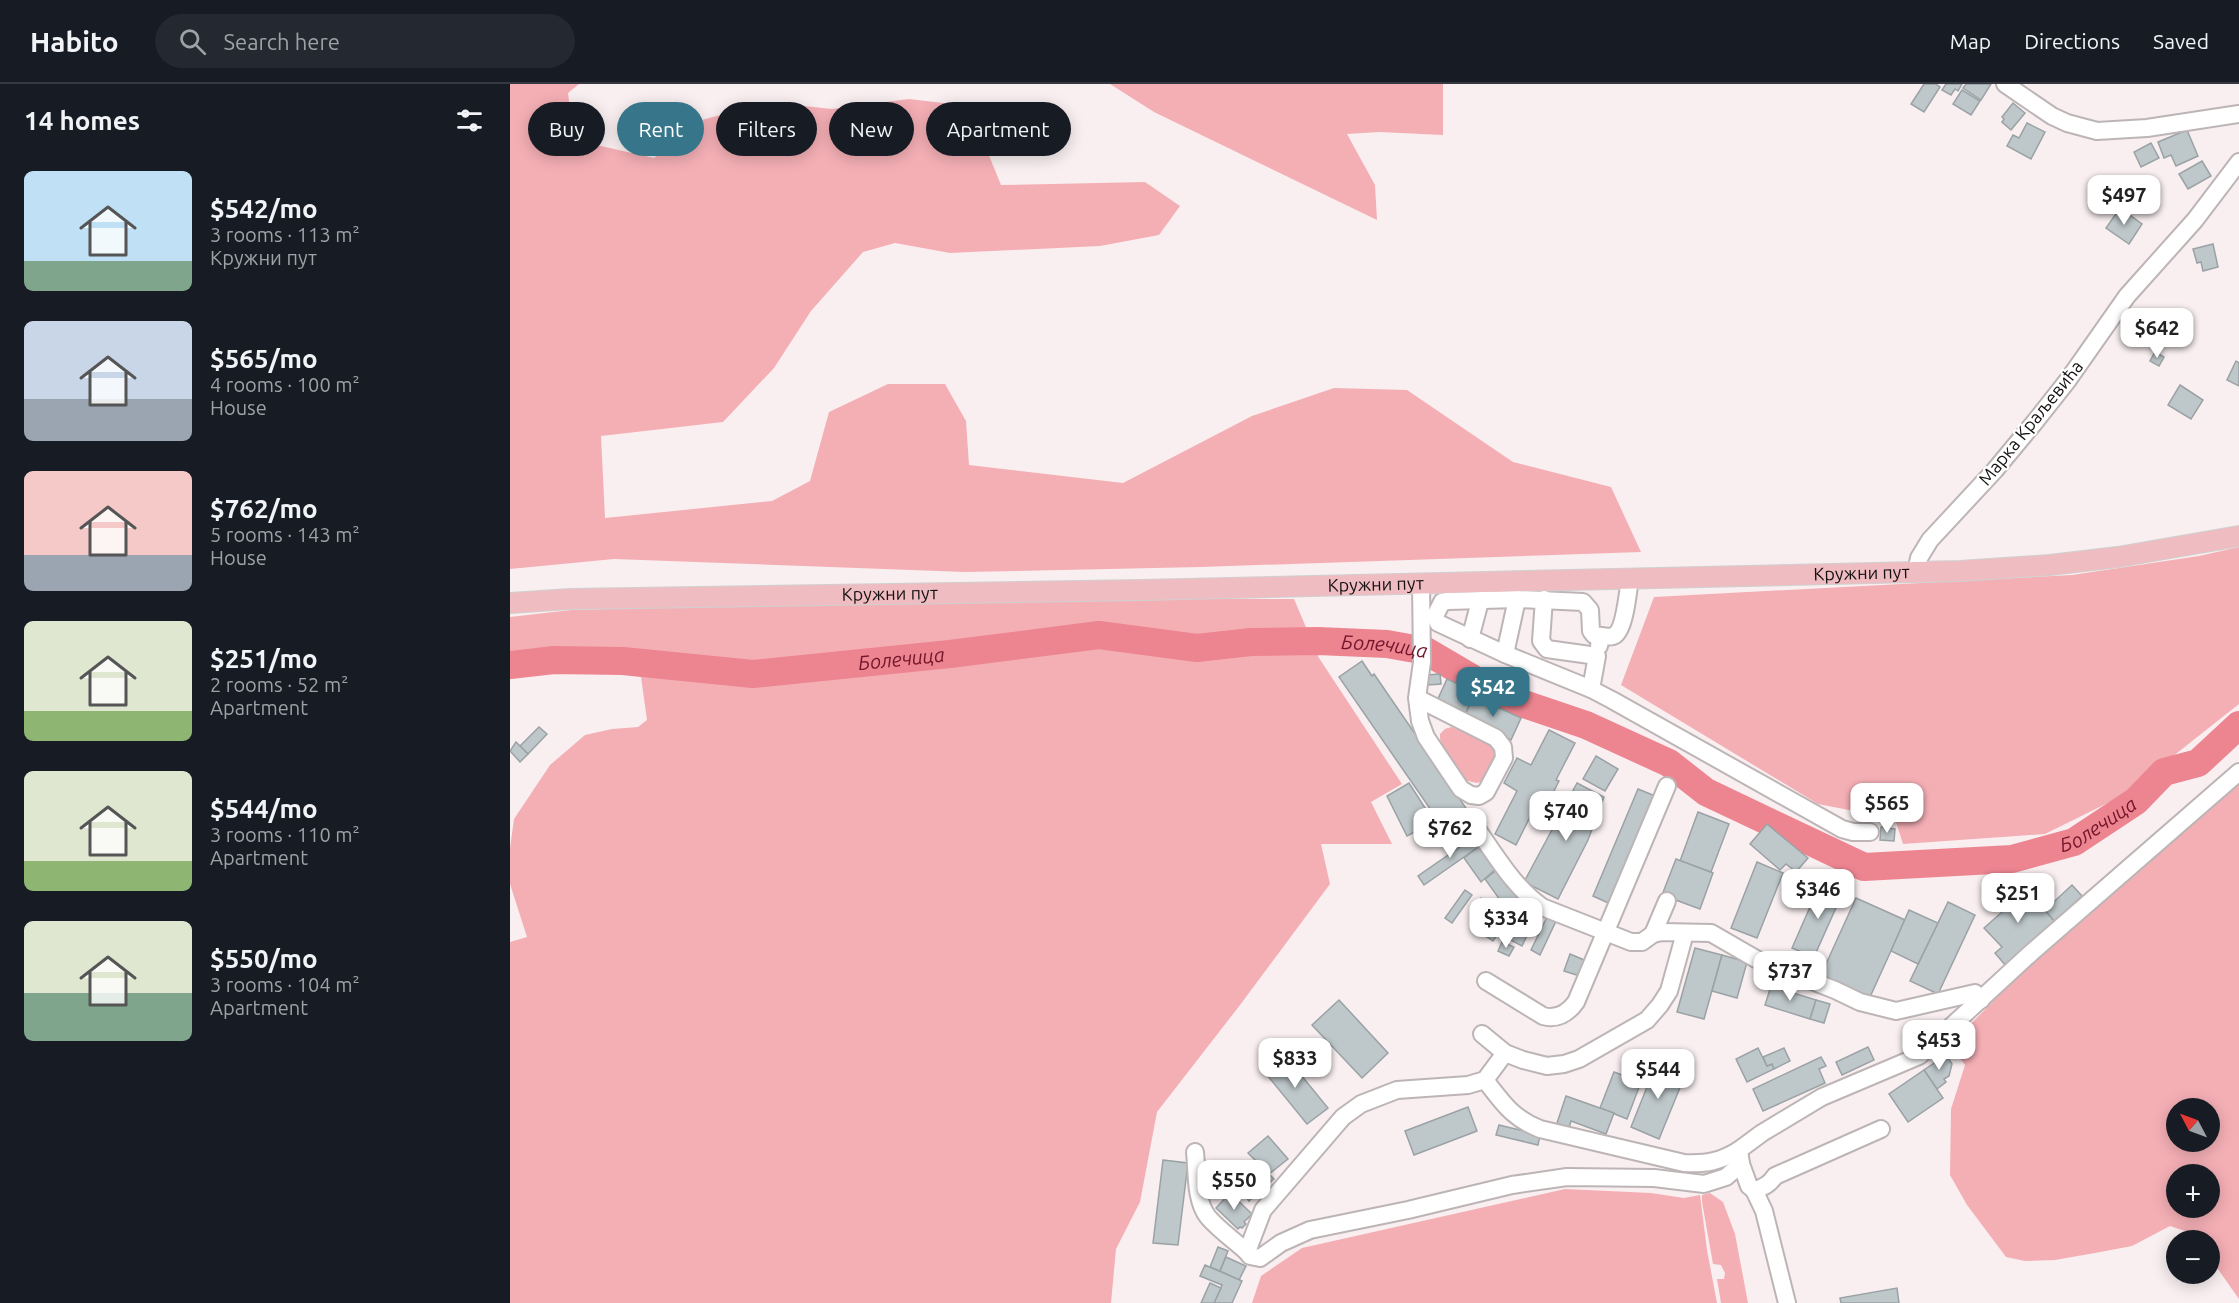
<!DOCTYPE html>
<html lang="en">
<head>
<meta charset="utf-8">
<style>
  body { margin:0; font-family:Ubuntu,sans-serif; background:#242831; color:#f1f3f6; height:100vh; display:flex; flex-direction:column; font-size:22px; white-space:nowrap }
  * { box-sizing:border-box; margin:0 }
  p { font-size:20px; color:#9ea1a6 }
  .icon { flex:none; width:33px; height:33px; fill:none; stroke:currentColor; stroke-width:2; stroke-linecap:round; stroke-linejoin:round }
  .map { position:relative; flex:1; overflow:hidden }
  .sheet { display:flex; flex-direction:column; background:#171b24; width:510px }
  .sheet>* { flex:none }
  .hud { position:absolute; left:18px; top:18px; width:570px; height:54px; display:flex; gap:12px }
  .needle { width:39px; rotate:311deg }
  .fabs { position:absolute; left:1656px; top:1014px; display:grid; gap:12px }
  .fabs a { display:grid; place-items:center; width:54px; height:54px; border-radius:50%; background:#171b24; box-shadow:0 3px 15px #0003; font-size:30px }
  .price { position:absolute; translate:-50% -51px; padding:0 14px; border-radius:12px; background:#fff; color:#222; font-size:20px; line-height:39px; filter:drop-shadow(0 2px 3px #0008) }
  .price::after { content:''; position:absolute; left:50%; top:36px; width:18px; height:14px; margin-left:-9px; background:inherit; clip-path:polygon(0 0,100% 0,50% 100%) }
  .price.current { background:#37768a; color:#fff }
  ul { padding:0; list-style:none }
  li { display:flex; align-items:center; gap:18px; height:150px; padding:0 24px }
  li span { display:grid; place-items:center; flex:none; width:168px; height:120px; border-radius:9px; color:#555 }
  li>.icon { margin-inline-start:auto }
  span .icon { width:72px; height:72px; fill:#fffc; stroke-width:1 }
  li b { font-size:26px }
  h2 { display:flex; justify-content:space-between; align-items:center; height:72px; padding:0 24px; font-size:26px }
  .tag { padding:0 21px; border-radius:27px; background:#171b24; box-shadow:0 3px 15px #0003; font-size:21px; line-height:54px }
  .tag.current { background:#37768a; color:#fff }
  header { display:flex; align-items:center; gap:36px; box-sizing:border-box; height:84px; padding:0 30px; background:#171b24; border-bottom:2px solid #363941 }
  header strong { font-size:28px }
  nav { display:flex; gap:33px; margin-inline-start:auto; font-size:21px }
  .search { width:420px; height:54px; background:#242831; display:flex; align-items:center; gap:15px; box-sizing:border-box; padding:0 21px; border-radius:33px; color:#9ea1a6; font-size:22px }
  main { display:flex; flex:1; min-height:0 }
  .map>svg:first-child { display:block }
  .green { fill:#f4afb5; fill-rule:evenodd }
  .lines { fill:none; stroke-linecap:round; stroke-linejoin:round }
  .river { stroke:#ed8591; stroke-width:28 }
  .building { fill:#bec7ca; stroke:#9aa2a5; stroke-width:1.5 }
  .minor-casing { stroke:#bdb5b5; stroke-width:20 }
  .major-casing { stroke:#d0d0d0; stroke-width:22 }
  .minor { stroke:#fff; stroke-width:16 }
  .major { stroke:#efbcc1; stroke-width:20 }
  .labels { text-anchor:middle; stroke-width:4.5; stroke-linejoin:round; paint-order:stroke }
  .street-label { font-size:18px; fill:#151212; stroke:#fff }
  .water-label { font-size:20px; font-style:italic; fill:#73162b; stroke:#fff }
</style>
</head>
<body>
<header>
<strong>Habito</strong>
<div class="search"><svg class="icon" aria-label="search" viewBox="0 0 24 24"><circle cx="10" cy="10" r="6"/><path d="M15 15l6 6"/></svg>Search here</div>
<nav><a>Map</a><a>Directions</a><a>Saved</a></nav>
</header>
<main>
<section class="sheet">
<h2>14 homes<svg class="icon" aria-label="filters" viewBox="0 0 24 24"><path d="M4 7h16M4 17h16"/><circle cx="9" cy="7" r="2"/><circle cx="15" cy="17" r="2"/></svg></h2>
<ul>
<li><span style="background:linear-gradient(#bfe0f5 75%,#7fa58c 0)"><svg class="icon" aria-label="home" viewBox="0 0 24 24"><path d="M3 11l9-7 9 7M6 9v11h12V9"/></svg></span><div><b>$542/mo</b><p>3 rooms · 113 m²</p><p>Кружни пут</p></div></li>
<li><span style="background:linear-gradient(#c9d6e8 65%,#9aa5b1 0)"><svg class="icon" aria-label="home" viewBox="0 0 24 24"><path d="M3 11l9-7 9 7M6 9v11h12V9"/></svg></span><div><b>$565/mo</b><p>4 rooms · 100 m²</p><p>House</p></div></li>
<li><span style="background:linear-gradient(#f6c9c9 70%,#9aa5b1 0)"><svg class="icon" aria-label="home" viewBox="0 0 24 24"><path d="M3 11l9-7 9 7M6 9v11h12V9"/></svg></span><div><b>$762/mo</b><p>5 rooms · 143 m²</p><p>House</p></div></li>
<li><span style="background:linear-gradient(#dfe7d0 75%,#8fb573 0)"><svg class="icon" aria-label="home" viewBox="0 0 24 24"><path d="M3 11l9-7 9 7M6 9v11h12V9"/></svg></span><div><b>$251/mo</b><p>2 rooms · 52 m²</p><p>Apartment</p></div></li>
<li><span style="background:linear-gradient(#dfe7d0 75%,#8fb573 0)"><svg class="icon" aria-label="home" viewBox="0 0 24 24"><path d="M3 11l9-7 9 7M6 9v11h12V9"/></svg></span><div><b>$544/mo</b><p>3 rooms · 110 m²</p><p>Apartment</p></div></li>
<li><span style="background:linear-gradient(#dfe7d0 60%,#7fa58c 0)"><svg class="icon" aria-label="home" viewBox="0 0 24 24"><path d="M3 11l9-7 9 7M6 9v11h12V9"/></svg></span><div><b>$550/mo</b><p>3 rooms · 104 m²</p><p>Apartment</p></div></li>
</ul>
</section>
<div class="map">
<svg width="1729" height="1219" viewBox="0 0 1729 1219">
  <rect width="100%" height="100%" fill="#f9eff0"/>
  <g class="green">
    <polygon points="0,0 69,0 58,9 64,56 144,74 192,36 257,18 322,25 399,15 459,22 491,101 635,98 670,122 649,151 590,162 440,169 385,159 353,168 301,227 264,284 213,338 91,352 95,434 262,417 300,397 319,328 378,300 435,300 456,337 459,381 613,399 742,332 824,304 897,306 1003,378 1101,403 1131,468 691,483 455,488 104,475 0,485"/>
    <polygon points="600,0 933,0 933,51 869,48 837,50 865,101 867,136 644,28"/>
    <polygon points="1729,463 1729,620 1614,711 1535,750 1393,760 1385,735 1308,720 1111,601 1144,513 1562,491 1689,472"/>
    <polygon points="493,514 784,515 809,574 892,700 861,718 882,760 811,760 820,800 730,921 647,1028 630,1118 606,1165 601,1219 0,1219 0,858 17,853 0,800 0,764 4,735 40,681 75,651 102,645 128,643 137,636 131,593 86,583 0,590 0,533 61,526"/>
    <path d="M941 643C961 648 980 651 987 672L975 696 967 699 953 696C943 682 929 668 930 650L935 645Z"/>
    <path d="M1729 699V1215L1700 1174V1156H1687L1681 1149 1660 1142 1622 1162 1585 1169 1545 1176 1515 1177 1496 1173 1457 1121 1440 1091 1441 1025 1455 981 1440 961 1521 879ZM1666 1024H1700V1058H1666ZM1666 1090H1700V1124H1666Z"/>
    <polygon points="1055,1105 1141,1109 1174,1114 1190,1111 1197,1166 1207,1219 742,1219 751,1192 792,1164"/>
    <polygon points="1200,1109 1213,1118 1225,1150 1238,1219 1211,1219 1207,1195 1214,1195 1215,1189 1211,1181 1203,1180 1192,1118 1192,1111"/>
  </g>
  <g class="lines">
    <path class="river" id="s1" d="M0 581 44 576 113 577 243 590 440 570 589 551 687 564 741 558 808 557 877 560 916 567 996 614 1076 641 1159 679 1196 708 1354 783 1502 775 1564 758 1626 717 1654 688 1688 679 1729 641"/>
  </g>
  <g class="building">
    <polygon points="1414,0 1426,0 1430,3 1414,28 1401,20"/>
    <polygon points="1436,0 1452,0 1448,7 1445,5 1441,11 1432,6"/>
    <polygon points="1456,0 1481,0 1471,16 1453,4"/>
    <polygon points="1452,6 1470,17 1461,31 1443,20"/>
    <polygon points="1503,19 1515,29 1501,46 1492,38 1494,35 1492,33"/>
    <polygon points="1517,39 1535,48 1521,75 1497,62 1503,51 1509,54"/>
    <polygon points="1677,46 1688,72 1666,82 1661,71 1654,74 1648,58"/>
    <polygon points="1641,59 1649,74 1631,83 1624,68"/>
    <polygon points="1692,77 1701,92 1678,105 1669,90"/>
    <polygon points="1610,124 1632,140 1619,160 1596,144"/>
    <polygon points="1703,160 1708,183 1693,187 1691,178 1687,179 1683,165"/>
    <polygon points="1645,268 1654,273 1649,282 1640,277"/>
    <polygon points="1726,277 1729,279 1729,302 1717,296"/>
    <polygon points="1670,301 1693,316 1681,335 1658,321"/>
    <polygon points="852,577 862,592 864,590 960,730 942,742 938,737 932,742 829,593"/>
    <polygon points="930,590 931,600 918,601 917,591"/>
    <polygon points="937,595 966,608 955,630 927,617"/>
    <polygon points="964,612 1011,634 1001,656 954,633"/>
    <polygon points="29,643 37,650 18,670 10,662"/>
    <polygon points="1039,646 1065,659 1046,696 1049,697 1041,713 1032,709 1006,761 985,750 1007,707 994,699 1007,674 1021,681"/>
    <polygon points="6,658 18,670 10,678 0,667"/>
    <polygon points="1086,672 1108,685 1095,707 1073,695"/>
    <polygon points="899,699 924,738 897,752 877,712"/>
    <polygon points="1067,699 1094,713 1078,756 1048,815 1014,798"/>
    <polygon points="1128,705 1150,714 1105,822 1083,812"/>
    <polygon points="1188,728 1219,740 1201,788 1170,777"/>
    <polygon points="1257,740 1298,774 1286,788 1276,780 1270,786 1240,760"/>
    <polygon points="1371,743 1385,745 1384,757 1370,756"/>
    <polygon points="958,748 966,760 969,758 971,761 914,801 908,792 954,760 950,753"/>
    <polygon points="971,761 987,784 971,798 954,774"/>
    <polygon points="1166,775 1203,789 1190,825 1152,811"/>
    <polygon points="1247,778 1273,789 1247,854 1221,844"/>
    <polygon points="988,785 1008,813 995,823 975,795"/>
    <polygon points="1311,798 1333,808 1304,873 1282,864"/>
    <polygon points="1512,800 1545,838 1496,882 1485,869 1492,863 1474,844 1492,828 1487,823"/>
    <polygon points="1562,801 1572,812 1545,838 1535,826"/>
    <polygon points="955,806 962,811 942,839 935,834"/>
    <polygon points="971,814 999,834 983,857 971,849 977,841 961,829"/>
    <polygon points="1346,814 1395,836 1360,913 1311,891"/>
    <polygon points="1438,818 1465,831 1428,910 1400,897"/>
    <polygon points="1011,819 1028,828 1012,862 995,853"/>
    <polygon points="1399,826 1428,839 1408,880 1381,867"/>
    <polygon points="1037,833 1046,837 1030,871 1021,866"/>
    <polygon points="992,858 1004,863 999,872 988,867"/>
    <polygon points="1185,864 1212,871 1194,935 1167,928"/>
    <polygon points="1060,870 1079,878 1073,893 1054,887"/>
    <polygon points="1212,871 1237,878 1227,914 1202,907"/>
    <polygon points="1265,890 1277,894 1273,906 1261,902"/>
    <polygon points="1261,902 1306,916 1300,935 1255,921"/>
    <polygon points="829,916 878,969 852,994 802,941"/>
    <polygon points="1306,916 1320,920 1314,939 1300,935"/>
    <polygon points="1358,963 1364,976 1332,991 1326,978"/>
    <polygon points="1248,964 1257,982 1262,980 1264,985 1237,998 1226,975"/>
    <polygon points="1274,964 1280,977 1264,985 1262,980 1257,982 1253,973"/>
    <polygon points="773,969 818,1024 797,1040 753,986"/>
    <polygon points="1436,971 1442,980 1439,992 1434,995 1436,998 1427,1005 1414,986"/>
    <polygon points="1311,973 1316,982 1309,985 1315,999 1253,1027 1243,1005"/>
    <polygon points="1147,978 1176,989 1149,1055 1121,1043"/>
    <polygon points="1414,986 1433,1014 1398,1038 1379,1010"/>
    <polygon points="1104,988 1131,998 1117,1035 1090,1024"/>
    <polygon points="1056,1012 1104,1029 1096,1050 1061,1037 1059,1044 1047,1039"/>
    <polygon points="958,1023 967,1047 904,1071 895,1047"/>
    <polygon points="989,1041 1030,1051 1028,1061 986,1051"/>
    <polygon points="758,1052 778,1075 759,1090 764,1095 747,1109 730,1088 745,1076 738,1069"/>
    <polygon points="653,1076 678,1079 668,1161 643,1159"/>
    <polygon points="730,1088 747,1109 739,1117 722,1095"/>
    <polygon points="720,1109 742,1130 734,1138 736,1140 732,1144 730,1143 728,1145 706,1124"/>
    <polygon points="708,1163 718,1167 710,1187 700,1183"/>
    <polygon points="716,1173 736,1182 729,1196 710,1187"/>
    <polygon points="695,1181 732,1197 722,1219 704,1219 712,1201 690,1192"/>
    <polygon points="700,1199 711,1204 704,1219 691,1219"/>
    <polygon points="1387,1204 1389,1219 1331,1219 1330,1214"/>
  </g>
  <g class="lines">
    <g class="minor-casing">
      <g id="minor">
        <polyline points="1495,0 1542,32 1557,39 1587,47 1637,44 1729,30"/>
        <polyline points="1406,488 1409,474 1420,456 1485,386 1524,339 1558,296 1617,212 1685,136 1729,78"/>
        <polyline points="1034,515 1031,557 1037,565 1087,572 1081,605"/>
        <polyline points="1091,552 1084,551 1081,547 1080,526 1073,518 1007,515 938,517 932,518 925,532 928,539 995,570 1081,605 1102,616 1332,745 1343,748 1360,748"/>
        <polyline points="960,555 970,517"/>
        <path d="M1089 562 1091 552C1096 552 1101 554 1105 551 1115 544 1118 507 1120 494"/>
        <polyline points="995,570 1007,515"/>
        <polyline points="907,614 986,654 993,663 994,674 976,708 969,712 961,711 951,705 916,653 910,637 907,614 912,578 911,499"/>
        <path d="M967 745C986 772 1004 803 1032 823L1121 858H1132L1143 850 1152 848 1201 849 1246 875 1325 906 1350 918 1386 927 1465 909 1471 916"/>
        <polyline points="1143,850 1157,817"/>
        <path d="M976 897 1033 932C1047 936 1058 929 1066 918L1157 702"/>
        <polyline points="972,950 995,969 1013,976 1037,982 1054,980 1069,975 1137,936 1150,921 1159,907 1175,849"/>
        <polyline points="995,969 975,996 958,1001 887,1006 851,1020 833,1033 753,1126 737,1168 740,1172 750,1174 771,1159 800,1146 898,1126 1002,1101 1057,1093 1144,1094 1194,1100 1216,1093 1231,1080 1229,1066 1252,1049 1312,1013 1409,972 1521,869 1729,688"/>
        <path d="M975 996C993 1019 1002 1034 1030 1045L1174 1079C1197 1080 1209 1078 1229 1066"/>
        <path d="M685 1068C687 1087 685 1117 698 1133 709 1146 725 1157 737 1168"/>
        <path d="M1231 1080 1239 1102 1244 1106C1254 1104 1260 1100 1265 1092L1371 1045"/>
        <polyline points="1244,1106 1254,1127 1277,1219"/>
      </g>
    </g>
    <g class="major-casing">
      <g id="major">
        <path id="s2" d="M0 519 60 515 630 506 1450 487 1540 481 1608 473 1729 452"/>
      </g>
    </g>
    <use href="#minor" class="minor"/>
    <use href="#major" class="major"/>
  </g>
  <g class="labels">
    <g class="street-label">
      <text transform="translate(1521 339) rotate(-51)" y="6">Марка Краљевића</text>
      <text dy="6" stroke="none"><textPath href="#s2" startOffset="1352">Кружни пут</textPath></text>
      <text dy="6" stroke="none"><textPath href="#s2" startOffset="866">Кружни пут</textPath></text>
      <text dy="6" stroke="none"><textPath href="#s2" startOffset="380">Кружни пут</textPath></text>
    </g>
    <g class="water-label">
      <text dy="7" stroke="none"><textPath href="#s1" startOffset="879">Болечица</textPath></text>
      <text dy="7" stroke="none"><textPath href="#s1" startOffset="393">Болечица</textPath></text>
      <text dy="7" stroke="none"><textPath href="#s1" startOffset="1653">Болечица</textPath></text>
    </g>
  </g>
</svg>
<div class="fabs">
<a><svg class="needle" viewBox="-14 -14 28 28"><path d="M0-13l5 13h-10z" fill="#e53935"/><path d="M0 13l5-13h-10z" fill="#9ea1a6"/></svg></a>
<a>+</a>
<a>−</a>
</div>
<b class="price" style="left:1614px;top:142px">$497</b>
<b class="price" style="left:1647px;top:275px">$642</b>
<b class="price current" style="left:983px;top:634px">$542</b>
<b class="price" style="left:1377px;top:750px">$565</b>
<b class="price" style="left:1056px;top:758px">$740</b>
<b class="price" style="left:940px;top:775px">$762</b>
<b class="price" style="left:1308px;top:836px">$346</b>
<b class="price" style="left:1508px;top:840px">$251</b>
<b class="price" style="left:996px;top:865px">$334</b>
<b class="price" style="left:1280px;top:918px">$737</b>
<b class="price" style="left:1429px;top:987px">$453</b>
<b class="price" style="left:785px;top:1005px">$833</b>
<b class="price" style="left:1148px;top:1016px">$544</b>
<b class="price" style="left:724px;top:1127px">$550</b>
<div class="hud">
<a class="tag">Buy</a>
<a class="tag current">Rent</a>
<a class="tag">Filters</a>
<a class="tag">New</a>
<a class="tag">Apartment</a>
</div>
</div>
</main>
</body>
</html>
